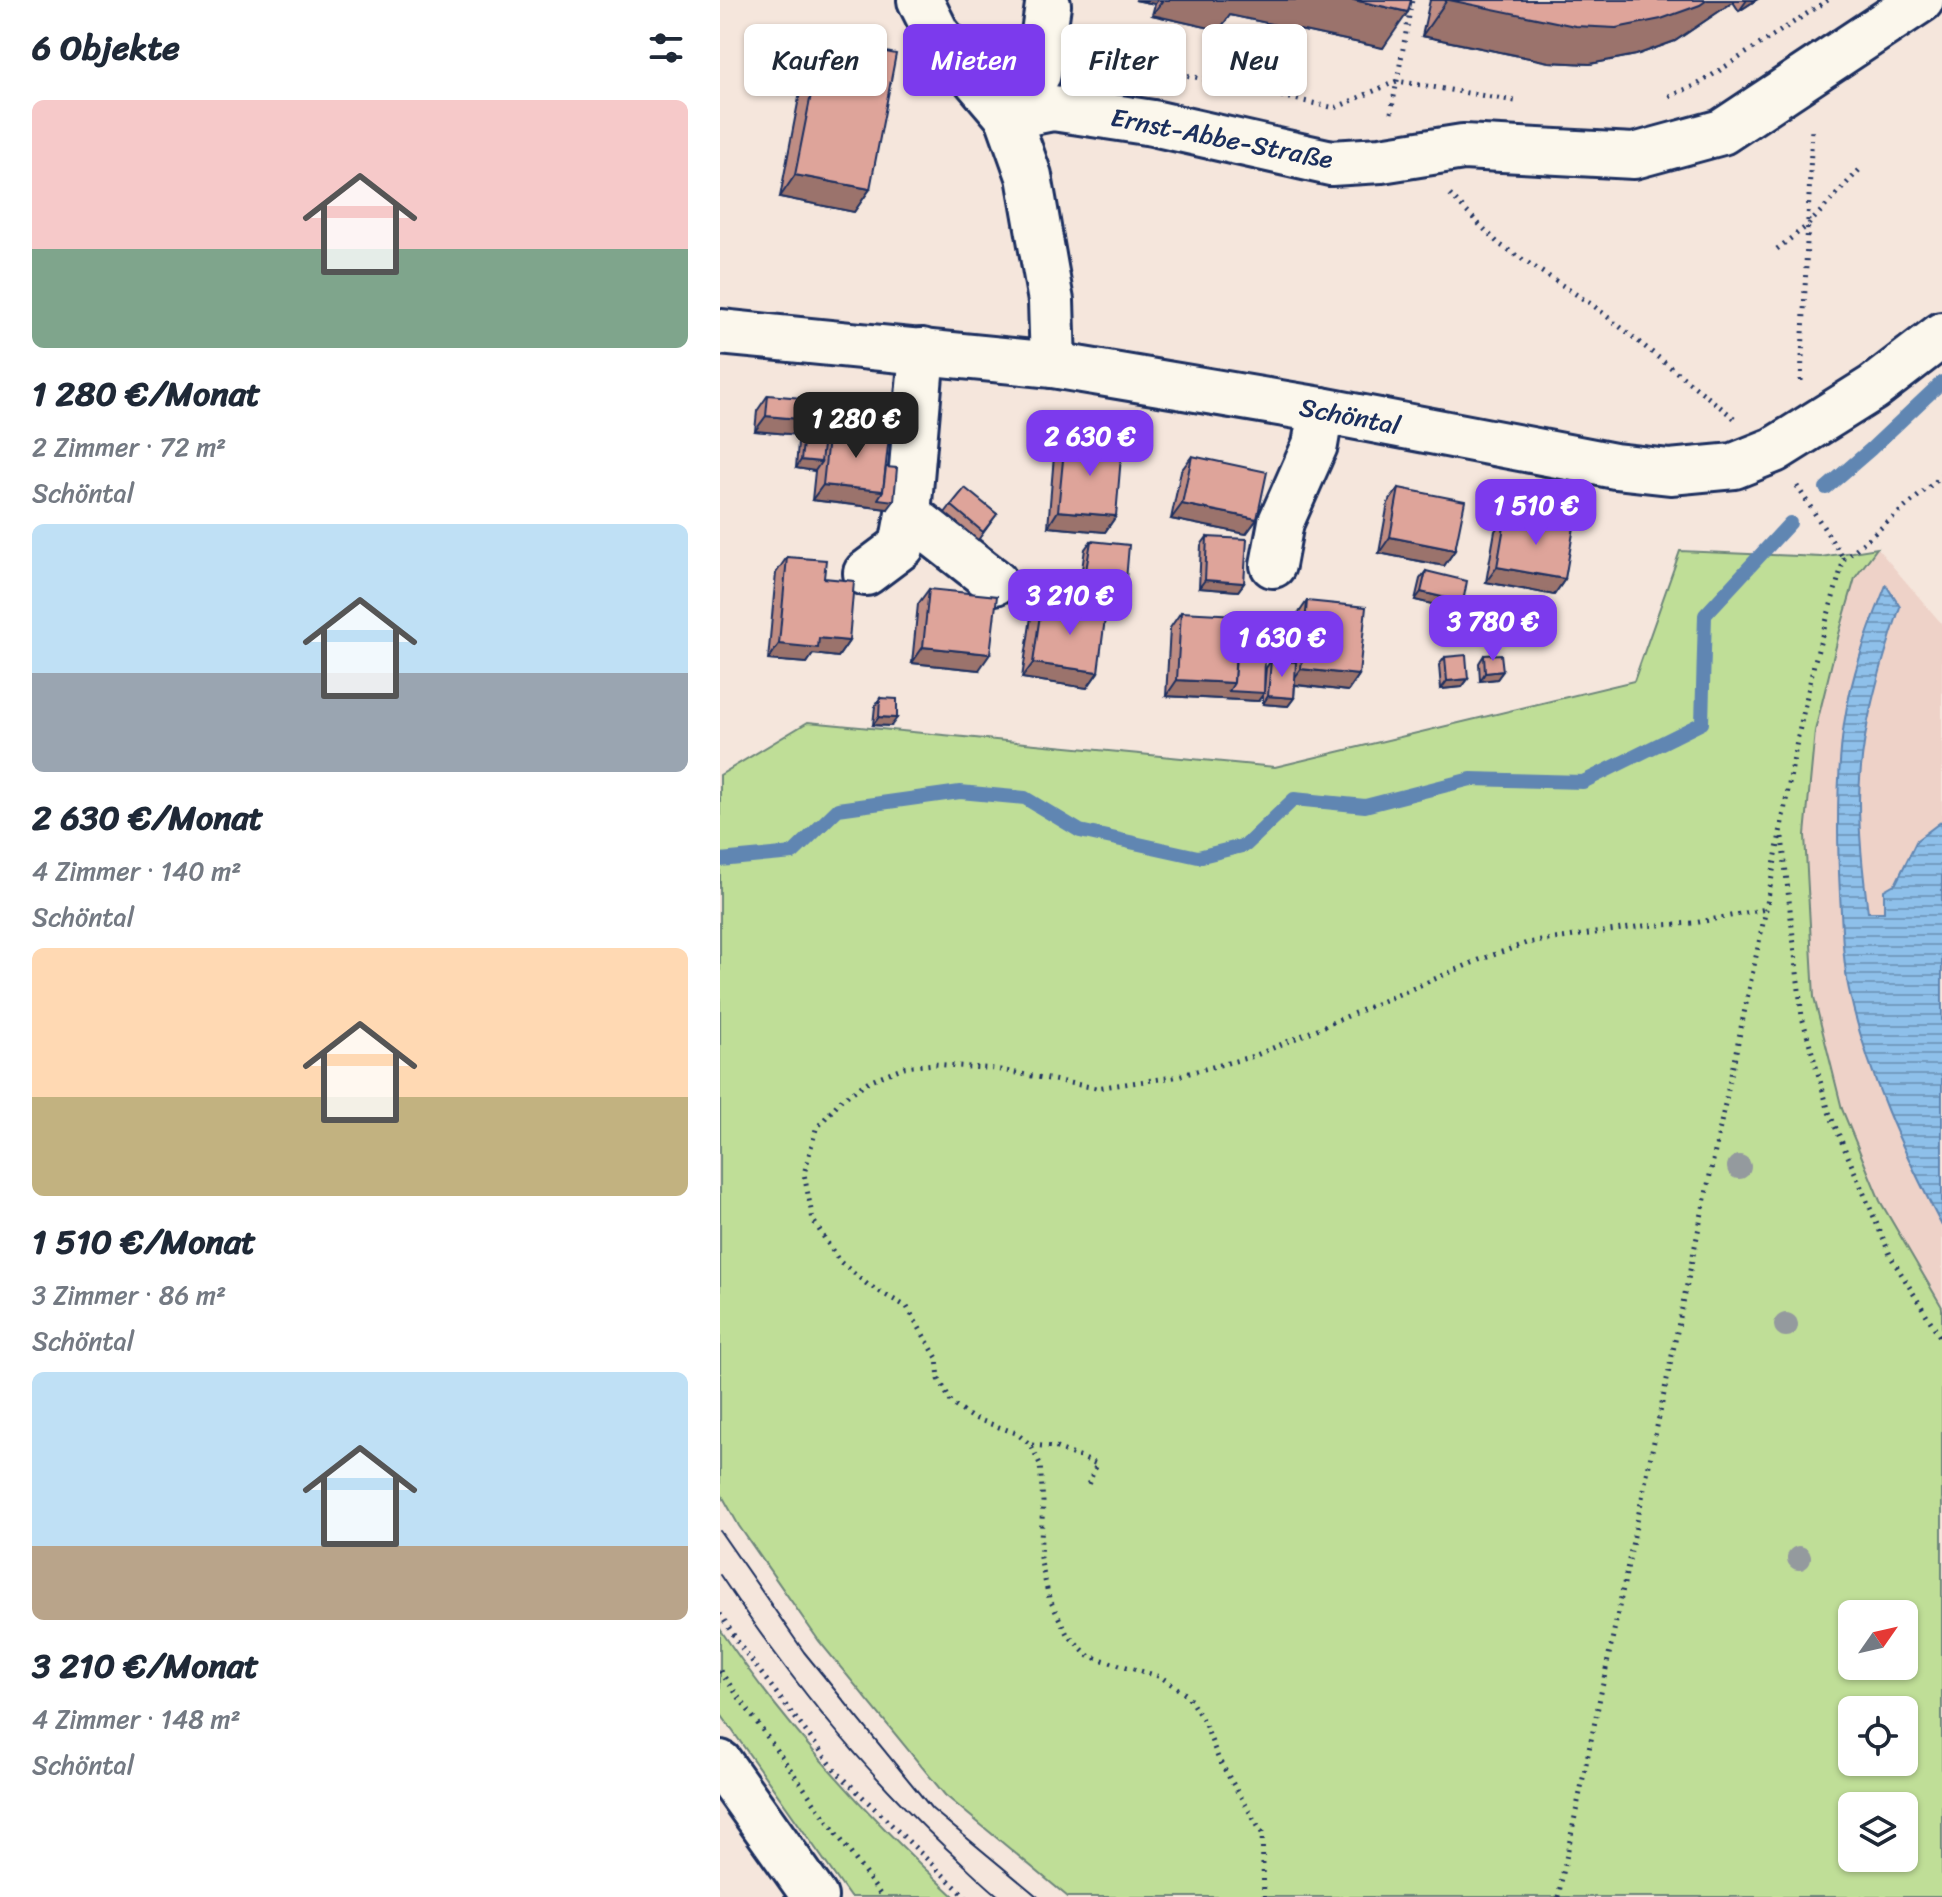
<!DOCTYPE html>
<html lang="de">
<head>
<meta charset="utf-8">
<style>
  body { margin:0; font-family:Sriracha,sans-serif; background:#f6f6f7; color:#1f2937; height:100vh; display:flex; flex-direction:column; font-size:30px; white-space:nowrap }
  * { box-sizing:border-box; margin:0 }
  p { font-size:26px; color:#747a83 }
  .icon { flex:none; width:44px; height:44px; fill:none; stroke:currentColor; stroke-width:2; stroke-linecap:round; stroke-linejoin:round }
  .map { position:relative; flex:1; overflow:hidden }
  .sheet { display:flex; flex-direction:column; background:#fff; width:720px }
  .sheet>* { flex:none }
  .hud { position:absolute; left:24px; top:24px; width:760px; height:72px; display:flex; gap:16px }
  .needle { width:52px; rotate:56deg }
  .tools { position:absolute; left:1118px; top:1600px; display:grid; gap:16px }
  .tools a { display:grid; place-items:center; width:80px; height:80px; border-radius:12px; background:#fff; box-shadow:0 2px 6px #0004; font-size:40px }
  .price { position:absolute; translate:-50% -68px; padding:0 18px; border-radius:16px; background:#7c3aed; color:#fff; font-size:26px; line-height:52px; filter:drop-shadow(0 2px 4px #0008) }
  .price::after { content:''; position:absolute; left:50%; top:48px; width:24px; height:18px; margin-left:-12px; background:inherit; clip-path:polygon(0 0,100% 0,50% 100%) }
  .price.current { background:#222; color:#fff }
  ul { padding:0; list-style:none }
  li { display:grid; align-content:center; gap:16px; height:424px; padding:0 32px }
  li span { display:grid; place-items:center; height:248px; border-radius:12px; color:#555 }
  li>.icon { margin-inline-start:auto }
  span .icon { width:144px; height:144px; fill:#fffc; stroke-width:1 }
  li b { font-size:34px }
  h2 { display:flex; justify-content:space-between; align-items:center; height:96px; padding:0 32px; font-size:34px }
  .chip { padding:0 28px; border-radius:12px; background:#fff; box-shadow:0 2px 6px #0004; font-size:28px; line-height:72px }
  .chip.current { background:#7c3aed; color:#fff }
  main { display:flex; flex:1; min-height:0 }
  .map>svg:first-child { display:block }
  .built { fill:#eed2c8 }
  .green { fill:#bfde97; stroke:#6d867a; stroke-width:2; fill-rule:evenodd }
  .water { fill:url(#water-rules); stroke:#6086b2; stroke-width:2 }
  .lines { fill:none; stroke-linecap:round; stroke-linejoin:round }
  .stream { stroke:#6086b2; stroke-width:14 }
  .minor-casing { stroke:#1b2f5e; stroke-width:50 }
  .path { stroke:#1b2f5e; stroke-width:5; stroke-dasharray:2 6; stroke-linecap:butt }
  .minor { stroke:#fbf7ec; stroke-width:44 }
  .tram { stroke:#1b2f5e; stroke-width:2 }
  .tree { fill:#949a9e }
  .wall { fill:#bf8d84; stroke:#1b2f5e; stroke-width:2 }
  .shaded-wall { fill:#9b736c; stroke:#1b2f5e; stroke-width:2 }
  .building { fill:#dea49a; stroke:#1b2f5e; stroke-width:2 }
  .labels { text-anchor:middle; stroke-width:7; stroke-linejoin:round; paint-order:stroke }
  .street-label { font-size:26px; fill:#1b2f5e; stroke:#fbf7ec }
</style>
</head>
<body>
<main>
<section class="sheet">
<h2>6 Objekte<svg class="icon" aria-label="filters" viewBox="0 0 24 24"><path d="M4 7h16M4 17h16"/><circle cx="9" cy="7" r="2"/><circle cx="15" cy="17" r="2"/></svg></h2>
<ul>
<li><span style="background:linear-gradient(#f6c9c9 60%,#7fa58c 0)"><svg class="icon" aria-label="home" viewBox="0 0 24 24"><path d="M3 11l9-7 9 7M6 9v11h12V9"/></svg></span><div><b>1 280 €/Monat</b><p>2 Zimmer · 72 m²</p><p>Schöntal</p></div></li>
<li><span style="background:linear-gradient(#bfe0f5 60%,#9aa5b1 0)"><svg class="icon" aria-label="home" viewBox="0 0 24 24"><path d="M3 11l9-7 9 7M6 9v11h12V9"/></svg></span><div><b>2 630 €/Monat</b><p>4 Zimmer · 140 m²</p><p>Schöntal</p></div></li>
<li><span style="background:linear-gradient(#ffd9b3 60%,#c2b280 0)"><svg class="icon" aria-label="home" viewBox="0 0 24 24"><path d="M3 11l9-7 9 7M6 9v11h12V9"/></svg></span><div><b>1 510 €/Monat</b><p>3 Zimmer · 86 m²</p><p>Schöntal</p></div></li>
<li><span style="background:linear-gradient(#bfe0f5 70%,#b9a48a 0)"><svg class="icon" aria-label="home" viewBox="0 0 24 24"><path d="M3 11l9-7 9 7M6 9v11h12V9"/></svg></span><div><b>3 210 €/Monat</b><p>4 Zimmer · 148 m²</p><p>Schöntal</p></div></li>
</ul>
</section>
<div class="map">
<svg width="1222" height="1897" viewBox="0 0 1222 1897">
  <defs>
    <pattern id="water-rules" width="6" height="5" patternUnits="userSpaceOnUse" patternTransform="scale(2)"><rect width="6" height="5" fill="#8ec0ea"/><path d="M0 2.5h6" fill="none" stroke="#739cc1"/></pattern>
  </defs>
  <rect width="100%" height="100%" fill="#f5e6dc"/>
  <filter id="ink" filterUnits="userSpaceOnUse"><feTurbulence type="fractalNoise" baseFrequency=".0125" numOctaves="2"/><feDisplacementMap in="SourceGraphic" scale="16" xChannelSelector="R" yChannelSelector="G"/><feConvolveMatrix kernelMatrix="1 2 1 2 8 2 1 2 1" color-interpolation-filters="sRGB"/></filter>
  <g filter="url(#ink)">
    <polygon class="built" points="1157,548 1222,624 1222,1307 1160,1201 1122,1109 1094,997 1085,835 1095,731 1135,578"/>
    <g class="green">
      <path d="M1157 548 1135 578 1119 634 1095 731 1085 835 1094 997 1122 1109 1160 1201 1222 1307V1897H348L225 1795 99 1641 19 1526 0 1492V775L88 722 555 767 914 681 960 551 1101 557ZM1132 1614H1184V1666H1132ZM1132 1710H1184V1762H1132ZM1132 1806H1184V1858H1132Z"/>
      <path d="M0 1629C67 1729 147 1816 235 1897H130L0 1713Z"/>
    </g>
    <path class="water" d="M1166 585 1180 607C1159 670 1140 734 1139 801 1139 838 1143 875 1148 912H1164V890L1176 883 1197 840 1222 821V1226C1183 1151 1147 1073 1129 990 1122 959 1122 925 1120 894 1117 838 1116 780 1124 724 1131 676 1148 630 1166 585Z"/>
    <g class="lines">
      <g class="stream">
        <polyline points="1106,488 1151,449 1222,382"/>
        <polyline points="0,860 73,853 118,809 240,792 305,798 360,831 478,857 526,845 574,799 645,806 751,779 863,782 982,723 985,615 1070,523"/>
      </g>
      <g class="minor-casing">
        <g id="minor">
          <polyline points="200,0 217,34 288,117 309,176 331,301 333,365"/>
          <polyline points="288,117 333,108 433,123 611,163 661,160 743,147 914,156 1002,132 1201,0"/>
          <polyline points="288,117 318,74 328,5"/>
          <polyline points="0,332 333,365 601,410 895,466 950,472 1014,466 1054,450 1153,388 1222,335"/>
          <polyline points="202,351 188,514 275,582"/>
          <polyline points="553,565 561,522 595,445 601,410"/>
          <polyline points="146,573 182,546 188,514"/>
          <polyline points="0,1763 95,1897"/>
        </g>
      </g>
      <g class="path">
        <polyline points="366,53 615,108 677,81 795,101"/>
        <polyline points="949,96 977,85 1108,0"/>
        <polyline points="671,113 692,0"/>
        <polyline points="730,195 779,244 874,306 1014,418"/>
        <polyline points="1057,249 1088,225 1141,168"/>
        <polyline points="1081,381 1092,127"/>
        <polyline points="1077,486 1124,559"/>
        <polyline points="1062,837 1082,1017 1109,1112 1171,1257 1222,1340"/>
        <polyline points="312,1445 334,1447 377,1464 367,1487"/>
        <polyline points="0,1614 22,1648 116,1771 246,1897"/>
        <polyline points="0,1671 162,1897"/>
        <polyline points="544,1897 542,1833 499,1760 484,1722 467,1695 441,1677 369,1656 347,1634 329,1598 320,1558 323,1502 320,1464 311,1445 296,1433 251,1417 232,1404 219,1379 217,1358 187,1307 148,1285 119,1261 93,1220 84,1174 96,1129 121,1100 149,1081 184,1067 214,1064 275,1069 376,1088 454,1077 534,1056 759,960 807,943 923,926 974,923 1046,909"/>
        <polyline points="838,1897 1046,909 1077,741 1094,664 1124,559 1222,476"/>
      </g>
      <use href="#minor" class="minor"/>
      <g class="tram">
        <polyline points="0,1531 84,1652 212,1809 318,1897"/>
        <path d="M0 1575C67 1675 138 1765 226 1848 244 1864 261 1882 280 1897"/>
      </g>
    </g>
    <g class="tree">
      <circle cx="1019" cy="1167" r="12"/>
      <circle cx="1066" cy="1325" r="12"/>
      <circle cx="1079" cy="1558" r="12"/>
    </g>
    <g class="wall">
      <polygon points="415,0 691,0 663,48 510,15 499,30 432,15 435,4"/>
      <polygon points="710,0 1036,0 1019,11 1013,2 955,41 916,55 870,64 829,62 702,36"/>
      <polygon points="102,39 150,189 134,212 60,197 86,61"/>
      <polygon points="48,395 91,420 80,435 35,431 37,411"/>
      <polygon points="109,429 166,467 168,509 92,500 95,471 76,468 78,443 84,435 104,437"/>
      <polygon points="345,440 396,516 385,532 328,527 334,456"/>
      <polygon points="472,456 537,519 526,534 451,519 461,471"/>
      <polygon points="679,488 735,550 724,566 659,553 668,503"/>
      <polygon points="231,505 277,514 258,540 225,513"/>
      <polygon points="786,515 845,579 834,595 766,582 775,531"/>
      <polygon points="487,537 524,583 518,591 479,588 481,545"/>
      <polygon points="371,541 399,600 358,596 365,549"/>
      <polygon points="67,557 104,578 129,641 118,657 93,654 87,663 48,660 56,573"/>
      <polygon points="706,571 743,602 737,610 695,600 700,579"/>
      <polygon points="209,589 259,670 192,663 198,604"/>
      <polygon points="322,601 378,672 367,688 302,678 311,617"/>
      <polygon points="587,601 639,675 628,691 575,685 574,698 568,706 543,704 543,694 538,701 446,696 450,628 461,612 516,656 544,689 546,668 551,660 572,661 576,617"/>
      <polygon points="764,655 783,671 777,679 760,681 759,663"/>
      <polygon points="725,657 748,679 742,687 721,689 719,665"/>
      <polygon points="160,698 171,726 153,725 155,706"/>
    </g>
    <g class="shaded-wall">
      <polygon points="415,0 438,0 435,4"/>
      <polygon points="443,0 634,0 688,12 663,48 510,15 499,30 432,15"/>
      <polygon points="727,0 1015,0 1013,2 955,41 916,55 870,64 829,62 702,36"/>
      <polygon points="1027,0 1036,0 1019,11"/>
      <polygon points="75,175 150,189 134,212 60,197"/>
      <polygon points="46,416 91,420 80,435 35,431"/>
      <polygon points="81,460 101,462 95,471 76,468"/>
      <polygon points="103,485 163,491 174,501 168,509 92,500"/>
      <polygon points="462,504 537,519 526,534 451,519"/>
      <polygon points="338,511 396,516 385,532 328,527"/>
      <polygon points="670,537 735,550 724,566 659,553"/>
      <polygon points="777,567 845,579 834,595 766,582"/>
      <polygon points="485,580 524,583 518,591 479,588"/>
      <polygon points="363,588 405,592 399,600 358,596"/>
      <polygon points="701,592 743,602 737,610 695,600"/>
      <polygon points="99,638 129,641 118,657 93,654 87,663 48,660 59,644"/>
      <polygon points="203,647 270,654 259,670 192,663"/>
      <polygon points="313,663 378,672 367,688 302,678"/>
      <polygon points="581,669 639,675 628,691 570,684"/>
      <polygon points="783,671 777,679 760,681 765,673"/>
      <polygon points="748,679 742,687 721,689 727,681"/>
      <polygon points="457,680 514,683 544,693 538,701 446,696"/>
      <polygon points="548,696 574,698 568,706 543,704"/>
      <polygon points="159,717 177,718 171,726 153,725"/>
    </g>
    <g class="building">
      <polygon points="634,0 691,0 688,12"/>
      <polygon points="729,0 987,0 980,5 941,19 896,28 855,26"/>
      <polygon points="102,39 176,54 150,189 75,175"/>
      <polygon points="48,395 93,399 91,420 46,416"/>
      <polygon points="109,429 169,436 163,491 103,485"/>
      <polygon points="84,435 104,437 101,462 81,460"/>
      <polygon points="345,440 402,445 396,516 338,511"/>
      <polygon points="472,456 547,472 537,519 462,504"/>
      <polygon points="166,467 177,468 174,501 158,499 163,491"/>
      <polygon points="245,488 277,514 263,532 231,505"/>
      <polygon points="679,488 745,501 735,550 670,537"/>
      <polygon points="786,515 854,527 845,579 777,567"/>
      <polygon points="487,537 527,539 524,583 485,580"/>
      <polygon points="371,541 409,545 405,592 363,588"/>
      <polygon points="67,557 106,560 104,578 134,581 129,641 99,638 98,648 59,644"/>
      <polygon points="706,571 747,581 743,602 701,592"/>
      <polygon points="209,589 277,596 270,654 203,647"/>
      <polygon points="322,601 386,611 378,672 313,663"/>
      <polygon points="587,601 646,607 639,675 581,669"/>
      <polygon points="461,612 518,615 514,683 457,680"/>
      <polygon points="781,654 783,671 765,673 764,655"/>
      <polygon points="746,655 748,679 727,681 725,657"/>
      <polygon points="516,656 545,657 544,693 509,691 514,683"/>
      <polygon points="551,660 576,662 574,698 548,696"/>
      <polygon points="160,698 177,699 177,718 159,717"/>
    </g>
  </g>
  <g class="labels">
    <g class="street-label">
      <text transform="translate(502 138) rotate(11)" y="9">Ernst-Abbe-Straße</text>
      <text transform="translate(630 416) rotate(11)" y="9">Schöntal</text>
    </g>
  </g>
</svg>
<div class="tools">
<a><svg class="needle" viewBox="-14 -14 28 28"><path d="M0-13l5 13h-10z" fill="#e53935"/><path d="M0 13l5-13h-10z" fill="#747a83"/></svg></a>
<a><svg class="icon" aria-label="locate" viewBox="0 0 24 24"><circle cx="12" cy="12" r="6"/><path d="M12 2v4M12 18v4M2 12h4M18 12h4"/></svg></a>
<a><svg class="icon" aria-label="layers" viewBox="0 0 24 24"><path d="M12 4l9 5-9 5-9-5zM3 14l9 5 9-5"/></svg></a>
</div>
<b class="price current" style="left:136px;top:460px">1 280 €</b>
<b class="price" style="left:370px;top:478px">2 630 €</b>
<b class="price" style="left:816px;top:547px">1 510 €</b>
<b class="price" style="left:350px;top:637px">3 210 €</b>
<b class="price" style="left:773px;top:663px">3 780 €</b>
<b class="price" style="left:562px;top:679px">1 630 €</b>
<div class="hud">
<a class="chip">Kaufen</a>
<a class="chip current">Mieten</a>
<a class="chip">Filter</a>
<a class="chip">Neu</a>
</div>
</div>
</main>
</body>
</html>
